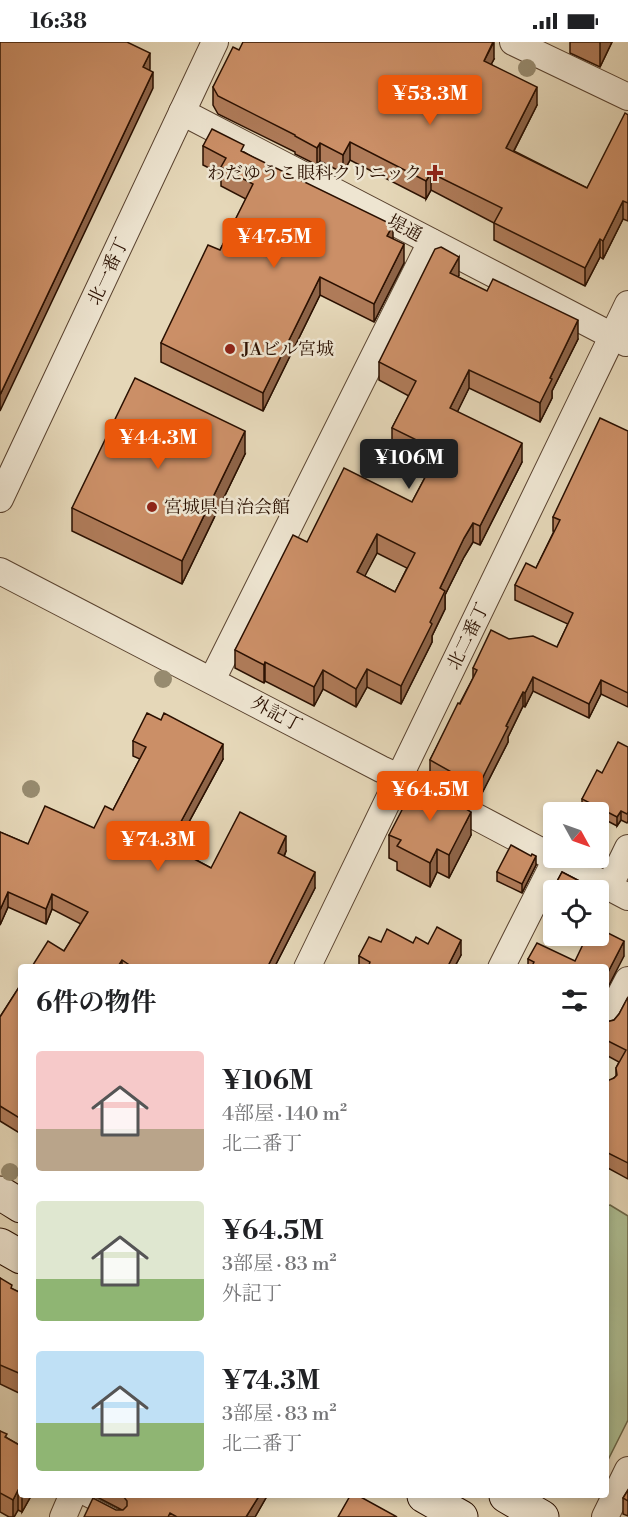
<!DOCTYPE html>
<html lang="ja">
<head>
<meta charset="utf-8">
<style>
  body { margin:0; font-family:"Libre Bodoni","Noto Serif JP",serif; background:#f6f6f6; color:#202124; height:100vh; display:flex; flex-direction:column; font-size:22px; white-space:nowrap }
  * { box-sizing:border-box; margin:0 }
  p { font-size:20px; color:#757577 }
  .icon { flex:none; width:33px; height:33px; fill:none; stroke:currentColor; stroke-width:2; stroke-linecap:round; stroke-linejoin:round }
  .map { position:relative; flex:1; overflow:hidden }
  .details { position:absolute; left:18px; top:922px; width:591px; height:534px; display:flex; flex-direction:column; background:#fff; border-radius:6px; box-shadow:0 3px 9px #0003 }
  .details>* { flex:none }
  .needle { width:39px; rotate:130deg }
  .buttons { position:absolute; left:543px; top:760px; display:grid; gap:12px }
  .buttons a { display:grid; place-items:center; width:66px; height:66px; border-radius:6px; background:#fff; box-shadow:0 3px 9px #0003; font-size:30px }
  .price { position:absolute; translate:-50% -51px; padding:0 14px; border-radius:6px; background:#ea580c; color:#fff; font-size:20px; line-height:39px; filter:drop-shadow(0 2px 3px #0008) }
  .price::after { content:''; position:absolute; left:50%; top:36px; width:18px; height:14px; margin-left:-9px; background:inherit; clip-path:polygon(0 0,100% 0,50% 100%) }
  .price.active { background:#222; color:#fff }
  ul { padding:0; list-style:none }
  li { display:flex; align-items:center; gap:18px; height:150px; padding:0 18px }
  li span { display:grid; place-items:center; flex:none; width:168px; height:120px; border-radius:6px; color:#555 }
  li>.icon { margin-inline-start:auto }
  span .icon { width:72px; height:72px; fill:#fffc; stroke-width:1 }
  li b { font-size:26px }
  h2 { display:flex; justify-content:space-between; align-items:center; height:72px; padding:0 18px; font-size:26px }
  .status { display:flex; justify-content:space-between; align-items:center; height:42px; padding:0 30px; background:#fff; direction:ltr }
  .status svg { height:16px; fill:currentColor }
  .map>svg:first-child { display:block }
  .green { fill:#aebf94; stroke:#6c684a; stroke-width:1.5 }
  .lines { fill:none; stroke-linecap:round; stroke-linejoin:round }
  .lane-casing { stroke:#59422f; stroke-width:14 }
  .street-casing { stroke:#59422f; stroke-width:28 }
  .secondary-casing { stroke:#2a1001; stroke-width:35 }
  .lane { stroke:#eee5d1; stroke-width:12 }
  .street { stroke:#eee5d1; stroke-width:26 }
  .secondary { stroke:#eee5d1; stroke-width:33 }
  .tree { fill:#978b6f }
  .wall { fill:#af7b59; stroke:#2a1001; stroke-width:1.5; fill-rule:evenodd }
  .shaded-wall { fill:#8e6448; stroke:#2a1001; stroke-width:1.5 }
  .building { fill:#cb8f67; stroke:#2a1001; stroke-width:1.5; fill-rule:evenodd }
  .poi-dot { fill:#8f2418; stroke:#eee5d1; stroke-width:2 }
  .labels { text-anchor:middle; stroke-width:5; stroke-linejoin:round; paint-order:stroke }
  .poi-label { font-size:18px; fill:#2a1001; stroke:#eee5d1; text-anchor:start }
  .street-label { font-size:18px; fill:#2a1001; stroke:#eee5d1 }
</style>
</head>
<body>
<div class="status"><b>16:38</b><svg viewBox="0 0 49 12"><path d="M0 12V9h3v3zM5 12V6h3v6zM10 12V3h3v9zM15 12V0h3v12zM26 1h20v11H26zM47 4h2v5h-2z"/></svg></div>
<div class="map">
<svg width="628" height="1475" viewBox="0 0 628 1475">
  <rect width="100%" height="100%" fill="#e5d7b8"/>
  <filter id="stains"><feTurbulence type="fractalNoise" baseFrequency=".00333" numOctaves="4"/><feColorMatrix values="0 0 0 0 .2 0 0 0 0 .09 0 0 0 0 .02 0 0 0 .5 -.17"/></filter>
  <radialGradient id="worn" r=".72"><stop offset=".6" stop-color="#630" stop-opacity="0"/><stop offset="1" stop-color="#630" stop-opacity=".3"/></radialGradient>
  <polygon class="green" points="610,1163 628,1174 628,1378 606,1422 606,1164"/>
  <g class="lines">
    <g class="lane-casing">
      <polyline id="lane" points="78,1454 119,1475"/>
    </g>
    <g class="street-casing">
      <g id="street">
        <polyline points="513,0 628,55"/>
        <polyline points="182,70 626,301"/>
        <polyline points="0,457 215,0"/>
        <polyline points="0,529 381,727 418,744 554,816"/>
        <polyline points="212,638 431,200"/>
        <polyline points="554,816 628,855"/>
        <polyline points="609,845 628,806"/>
        <polyline points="307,926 628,262"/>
        <polyline points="501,926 556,817"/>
        <polyline points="606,980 628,938"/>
        <polyline points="63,1475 72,1454"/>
        <polyline points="605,1475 628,1428"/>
      </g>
    </g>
    <g class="secondary-casing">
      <g id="secondary">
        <polyline points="0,1151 21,1164"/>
        <polyline points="0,1203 21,1215"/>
        <polyline points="424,1454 461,1475"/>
        <polyline points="506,1454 542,1475"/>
      </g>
    </g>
    <use href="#lane" class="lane"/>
    <use href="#street" class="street"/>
    <use href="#secondary" class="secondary"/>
  </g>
  <g class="tree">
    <circle cx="527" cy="26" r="9"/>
    <circle cx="163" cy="637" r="9"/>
    <circle cx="31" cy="747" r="9"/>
    <circle cx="10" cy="1130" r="9"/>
  </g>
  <g class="wall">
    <polygon points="570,0 612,0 600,25 570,11"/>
    <polygon points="239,8 494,17 491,22 537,63 514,109 587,146 628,73 628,179 623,177 603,217 600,215 585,244 494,198 494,181 431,148 426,157 350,118 343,131 320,119 317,123 295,112 295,110 218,72 213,63 213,45"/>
    <polygon points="203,104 244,110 393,197 404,221 374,280 320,253 263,369 161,320 161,301 220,208 246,157 221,144 221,132 203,123"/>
    <path d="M459 233 458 235 578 297 552 349V356L540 380 469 346 457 370 522 420 480 503 473 500 464 515 445 553V567L432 594V600L401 662 367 645 356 665 323 647 314 664 265 639 264 641 235 626V608L307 500 412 460 431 424 392 405V386L409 354 379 338V320ZM377 511 407 526 395 550 364 534Z"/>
    <polygon points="628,389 628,665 601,652 589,676 533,649 525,665 523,664 508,695 508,700 478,759 430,733 430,718 473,636 473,626 509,597 557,605 568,582 515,558 515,543 536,526 554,489 553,489 553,475"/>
    <polygon points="245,412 182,542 72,489 72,466"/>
    <polygon points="133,699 223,717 176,804 176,807 211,826 286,809 284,815 315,846 274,926 31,926 64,909 81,882 52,867 46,882 8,865 0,883 0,790 28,802 94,786 113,768 140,717 133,714"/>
    <polygon points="628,705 628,779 627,781 621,778 617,784 598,774 598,771 592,771 582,766 582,757 602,731"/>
    <polygon points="465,766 471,793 449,836 437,830 430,845 397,828 397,820 389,816 389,793"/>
    <polygon points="554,776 554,799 546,795 546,790"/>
    <polygon points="536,823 522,851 497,839 497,830"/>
    <polygon points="562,830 591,845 591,849 554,849 554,873 546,869 546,860"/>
    <polygon points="381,900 428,902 461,913 454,926 359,926 359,914"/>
    <polygon points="624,914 606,926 528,926 528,917 575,919"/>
    <polygon points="21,942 21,1092 0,1079 0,975"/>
    <polygon points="628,955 628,1137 606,1125 606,1043 616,1034 616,1026 619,1020 606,1013 606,980 614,978 619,972"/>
    <polygon points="0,1236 12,1247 21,1251 21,1352 0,1342"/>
    <polygon points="0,1389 7,1396 21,1404 21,1454 31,1454 22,1470 18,1468 14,1475 9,1475 0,1470"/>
    <polygon points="628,1448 628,1474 623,1472 623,1456"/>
    <polygon points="95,1454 267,1454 255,1475 84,1475 122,1468"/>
  </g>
  <g class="shaded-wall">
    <polygon points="494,0 494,17 484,36 484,19"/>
    <polygon points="600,0 612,0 600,25"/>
    <polygon points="150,11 150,27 143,41 143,25"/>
    <polygon points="153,30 153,46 0,369 0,353"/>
    <polygon points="537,45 537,63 506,124 506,106"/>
    <polygon points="350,100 350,118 343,131 343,113"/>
    <polygon points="320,101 320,119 317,123 317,106"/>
    <polygon points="431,131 431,148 426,157 426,139"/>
    <polygon points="623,159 623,177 603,217 603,199"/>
    <polygon points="393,183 393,202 387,194"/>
    <polygon points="600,197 600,215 585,244 585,226"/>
    <polygon points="404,202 404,221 374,280 374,262"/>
    <polygon points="459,215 459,233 450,250 450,231"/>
    <polygon points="320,235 320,253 263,369 263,351"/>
    <polygon points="578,278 578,297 552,349 552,356 540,380 540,361 550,336"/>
    <polygon points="469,328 469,346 450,385 450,366"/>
    <polygon points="245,389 245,412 182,542 182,519"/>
    <polygon points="522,401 522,420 480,503 480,484"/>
    <polygon points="473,481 473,500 464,515 445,553 445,567 432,594 432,600 401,662 401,644 430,580 440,546 464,496"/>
    <polygon points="377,492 377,511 357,549 357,530"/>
    <polygon points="265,620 265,639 264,641 264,623"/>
    <polygon points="367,627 367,645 356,665 356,647"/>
    <polygon points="323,628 323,647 314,664 314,645"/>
    <polygon points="533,635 533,649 525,665 525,651"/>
    <polygon points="601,638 601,652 589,676 589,662"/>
    <polygon points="523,650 523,664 508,695 508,700 478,759 478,745 506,684"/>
    <polygon points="223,702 223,717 176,804 176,816 171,798"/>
    <polygon points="465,762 465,782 471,770 471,793 449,836 449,813"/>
    <polygon points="621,769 621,778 617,784 617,775"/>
    <polygon points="286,794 286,809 278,827 278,811"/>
    <polygon points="437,807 437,830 430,845 430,821"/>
    <polygon points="536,814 536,823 522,851 522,842"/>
    <polygon points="315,830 315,846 274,926 267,926"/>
    <polygon points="8,850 8,865 0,883 0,868"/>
    <polygon points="52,852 52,867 46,882 46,867"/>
    <polygon points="461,898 461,913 454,926 447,926"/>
    <polygon points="624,899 624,914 606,949 606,934"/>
    <polygon points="122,918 122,926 117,926"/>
    <polygon points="18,1448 18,1468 14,1475 13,1475 13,1458"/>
    <polygon points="22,1454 31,1454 22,1470"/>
    <polygon points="259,1454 267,1454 255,1475 246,1475"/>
  </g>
  <g class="building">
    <polygon points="0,0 127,0 150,11 143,25 153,30 0,353"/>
    <polygon points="243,0 493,0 484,19 537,45 506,106 587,146 625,71 628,73 628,161 623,159 603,199 600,197 585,226 494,181 502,166 431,131 426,139 350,100 343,113 320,101 317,106 295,94 295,93 218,54 213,45 233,5 239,8"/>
    <polygon points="212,87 244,103 241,109 393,183 387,194 404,202 374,262 320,235 263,351 161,301 208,203 220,208 253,142 221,125 226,116 203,104"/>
    <path d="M441 205 459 215 450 231 487 249 493 237 578 278 550 336 552 337 540 361 469 328 450 366 522 401 480 484 473 481 464 496 440 546 445 549 430 580 432 582 401 644 367 627 356 647 323 628 314 645 265 620 264 623 235 608 293 493 307 500 344 426 412 460 439 409 392 386 416 339 379 320 435 207ZM377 492 415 511 395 550 357 530Z"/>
    <polygon points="135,336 245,389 182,519 72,466"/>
    <polygon points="600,376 628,389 628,651 601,638 589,662 533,635 525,651 523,650 506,684 508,685 478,745 430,718 458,661 460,662 477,628 473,626 491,588 509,597 533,594 557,605 573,571 515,543 526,521 536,526 560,478 553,475"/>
    <polygon points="147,671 161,678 164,671 223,702 171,798 176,800 173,806 211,826 240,770 286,794 278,811 315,830 267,926 134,926 122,918 117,926 31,926 48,899 64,909 88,870 52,852 46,867 8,850 0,868 0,790 28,802 45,764 94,786 105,764 113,768 146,705 133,699"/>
    <polygon points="618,700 628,705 628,770 627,772 621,769 617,775 582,757 597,728 602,731"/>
    <polygon points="418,737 465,762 463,765 471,770 449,813 437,807 430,821 397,804 401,798 389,793"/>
    <polygon points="554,776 554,794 546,790"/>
    <polygon points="511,803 531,814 532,812 536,814 522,842 497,830"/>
    <polygon points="562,830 591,845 589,849 554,849 554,864 546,860"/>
    <polygon points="437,885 461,898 447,926 368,926 370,920 359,914 369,895 381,900 387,887 413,901 416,895 428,902"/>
    <polygon points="598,886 624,899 606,934 606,926 531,926 534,920 528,917 537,901 575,919 587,894 598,894"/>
    <polygon points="21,942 21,1077 0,1064 0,975"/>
    <polygon points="628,955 628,1121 606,1110 606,1043 609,1038 614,1036 617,1033 616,1026 626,1008 606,998 606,980 614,978 619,972"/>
    <polygon points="0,1236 12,1243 11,1246 21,1251 21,1332 0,1323"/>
    <polygon points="0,1389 7,1392 5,1395 21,1404 21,1450 18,1448 13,1458 0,1451"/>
    <polygon points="628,1448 628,1459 623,1456"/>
    <polygon points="123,1454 259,1454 246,1475 177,1475 170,1471 168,1475 84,1475 93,1456 116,1468 123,1468 127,1464 127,1459"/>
    <polygon points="350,1454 359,1454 397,1475 338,1475"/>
  </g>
  <g class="poi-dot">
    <path d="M432 122h6v6h6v6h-6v6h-6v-6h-6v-6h6z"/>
    <circle cx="230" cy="307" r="6"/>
    <circle cx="152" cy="465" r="6"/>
  </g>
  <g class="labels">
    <g class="poi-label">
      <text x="422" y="137" text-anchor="end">わだゆうこ眼科クリニック</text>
      <text x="242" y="313">JAビル宮城</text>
      <text x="164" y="471">宮城県自治会館</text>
    </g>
    <g class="street-label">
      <text transform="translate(405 186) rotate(28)" y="6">堤通</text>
      <text transform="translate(108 229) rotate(-65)" y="6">北一番丁</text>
      <text transform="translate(468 594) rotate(-64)" y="6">北二番丁</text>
      <text transform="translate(277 672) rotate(28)" y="6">外記丁</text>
    </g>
  </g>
  <rect width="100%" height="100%" filter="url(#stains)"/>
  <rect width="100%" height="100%" fill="url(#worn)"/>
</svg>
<div class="buttons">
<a><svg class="needle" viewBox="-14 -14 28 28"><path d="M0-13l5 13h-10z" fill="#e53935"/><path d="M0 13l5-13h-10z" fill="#757577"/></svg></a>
<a><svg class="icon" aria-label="locate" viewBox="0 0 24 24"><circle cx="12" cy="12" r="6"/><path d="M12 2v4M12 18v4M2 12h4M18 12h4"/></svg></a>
</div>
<b class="price" style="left:430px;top:84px">¥53.3M</b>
<b class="price" style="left:274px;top:227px">¥47.5M</b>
<b class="price" style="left:158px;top:428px">¥44.3M</b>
<b class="price active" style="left:409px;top:448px">¥106M</b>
<b class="price" style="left:430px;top:780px">¥64.5M</b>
<b class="price" style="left:158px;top:830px">¥74.3M</b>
<section class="details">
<h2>6件の物件<svg class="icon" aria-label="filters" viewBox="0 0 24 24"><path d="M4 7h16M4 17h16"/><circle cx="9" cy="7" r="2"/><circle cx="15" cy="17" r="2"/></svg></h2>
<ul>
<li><span style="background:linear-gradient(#f6c9c9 65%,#b9a48a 0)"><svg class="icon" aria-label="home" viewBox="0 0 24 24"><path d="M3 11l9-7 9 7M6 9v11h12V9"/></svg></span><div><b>¥106M</b><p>4部屋 · 140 m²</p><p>北二番丁</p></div></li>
<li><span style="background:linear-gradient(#dfe7d0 65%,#8fb573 0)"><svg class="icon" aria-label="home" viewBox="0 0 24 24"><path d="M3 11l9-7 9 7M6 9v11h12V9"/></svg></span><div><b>¥64.5M</b><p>3部屋 · 83 m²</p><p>外記丁</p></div></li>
<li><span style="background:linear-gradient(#bfe0f5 60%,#8fb573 0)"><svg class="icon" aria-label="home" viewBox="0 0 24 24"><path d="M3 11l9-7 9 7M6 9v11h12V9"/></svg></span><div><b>¥74.3M</b><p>3部屋 · 83 m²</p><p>北二番丁</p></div></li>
</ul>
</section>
</div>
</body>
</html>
